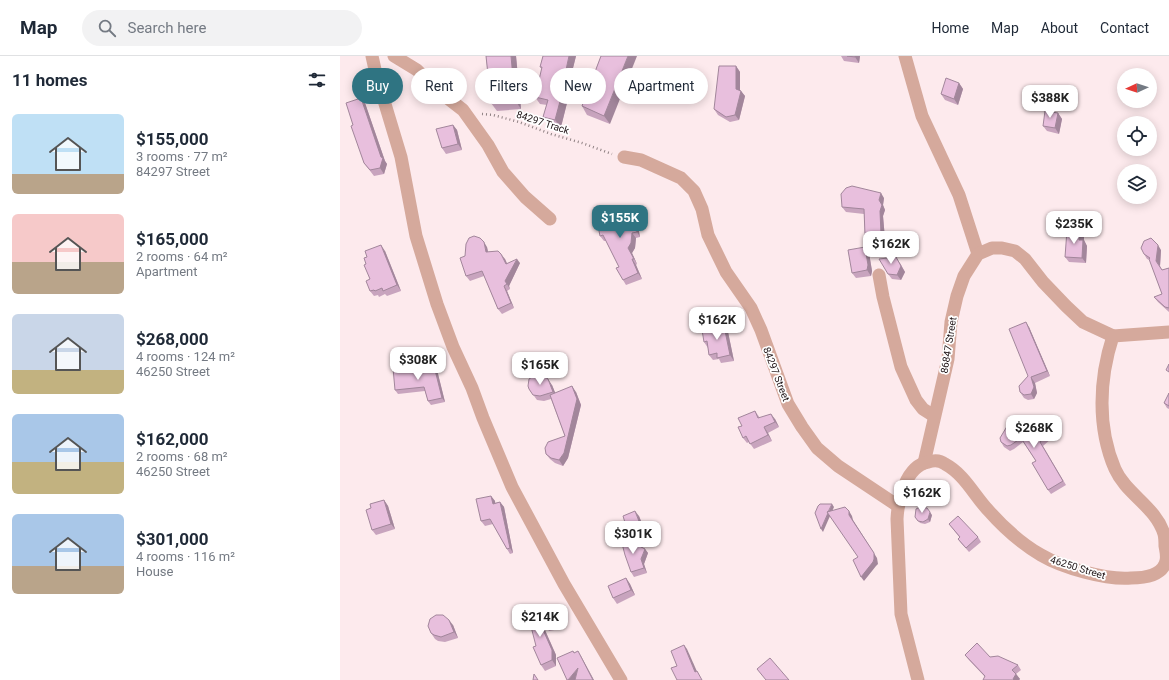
<!DOCTYPE html>
<html lang="en">
<head>
<meta charset="utf-8">
<style>
  body { margin:0; font-family:Roboto,sans-serif; background:#f2f2f3; color:#1f2937; height:100vh; display:flex; flex-direction:column; font-size:15px; white-space:nowrap }
  * { box-sizing:border-box; margin:0 }
  p { font-size:13px; color:#747a83 }
  .icon { flex:none; width:22px; height:22px; fill:none; stroke:currentColor; stroke-width:2; stroke-linecap:round; stroke-linejoin:round }
  .map { position:relative; flex:1; overflow:hidden }
  .sheet { display:flex; flex-direction:column; background:#fff; width:340px }
  .sheet>* { flex:none }
  .top-card { position:absolute; left:12px; top:12px; width:380px; height:36px; display:flex; gap:8px }
  .needle { width:26px; rotate:267deg }
  .fabs { position:absolute; left:777px; top:12px; display:grid; gap:8px }
  .fabs a { display:grid; place-items:center; width:40px; height:40px; border-radius:50%; background:#fff; box-shadow:0 2px 10px #0003; font-size:20px }
  .price { position:absolute; translate:-50% -34px; padding:0 9px; border-radius:8px; background:#fff; color:#222; font-size:13px; line-height:26px; filter:drop-shadow(0 1px 2px #0008) }
  .price::after { content:''; position:absolute; left:50%; top:24px; width:12px; height:9px; margin-left:-6px; background:inherit; clip-path:polygon(0 0,100% 0,50% 100%) }
  .price.active { background:#2f7482; color:#fff }
  ul { padding:0; list-style:none }
  li { display:flex; align-items:center; gap:12px; height:100px; padding:0 12px }
  li span { display:grid; place-items:center; flex:none; width:112px; height:80px; border-radius:6px; color:#555 }
  li>.icon { margin-inline-start:auto }
  span .icon { width:48px; height:48px; fill:#fffc; stroke-width:1 }
  li b { font-size:17px }
  h2 { display:flex; justify-content:space-between; align-items:center; height:48px; padding:0 12px; font-size:17px }
  .chip { padding:0 14px; border-radius:18px; background:#fff; box-shadow:0 2px 10px #0003; font-size:14px; line-height:36px }
  .chip.active { background:#2f7482; color:#fff }
  header { display:flex; align-items:center; gap:24px; box-sizing:border-box; height:56px; padding:0 20px; background:#fff; border-bottom:1px solid #e0e1e3 }
  header strong { font-size:19px }
  nav { display:flex; gap:22px; margin-inline-start:auto; font-size:14px }
  .search { width:280px; height:36px; background:#f2f2f3; display:flex; align-items:center; gap:10px; box-sizing:border-box; padding:0 14px; border-radius:22px; color:#747a83; font-size:15px }
  main { display:flex; flex:1; min-height:0 }
  .map>svg:first-child { display:block }
  .lines { fill:none; stroke-linecap:round; stroke-linejoin:round }
  .path { stroke:#908284; stroke-width:2.5; stroke-dasharray:1 3; stroke-linecap:butt }
  .street { stroke:#d5a99c; stroke-width:13 }
  .wall { fill:#c8a4be }
  .shaded-wall { fill:#a2869b }
  .building { fill:#e8bfdd; stroke:#a2869b }
  .labels { text-anchor:middle; stroke-width:3.5; stroke-linejoin:round; paint-order:stroke }
  .street-label { font-size:10px; fill:#1e1416; stroke:#fff }
</style>
</head>
<body>
<header>
<strong>Map</strong>
<div class="search"><svg class="icon" aria-label="search" viewBox="0 0 24 24"><circle cx="10" cy="10" r="6"/><path d="M15 15l6 6"/></svg>Search here</div>
<nav><a>Home</a><a>Map</a><a>About</a><a>Contact</a></nav>
</header>
<main>
<section class="sheet">
<h2>11 homes<svg class="icon" aria-label="filters" viewBox="0 0 24 24"><path d="M4 7h16M4 17h16"/><circle cx="9" cy="7" r="2"/><circle cx="15" cy="17" r="2"/></svg></h2>
<ul>
<li><span style="background:linear-gradient(#bfe0f5 75%,#b9a48a 0)"><svg class="icon" aria-label="home" viewBox="0 0 24 24"><path d="M3 11l9-7 9 7M6 9v11h12V9"/></svg></span><div><b>$155,000</b><p>3 rooms · 77 m²</p><p>84297 Street</p></div></li>
<li><span style="background:linear-gradient(#f6c9c9 60%,#b9a48a 0)"><svg class="icon" aria-label="home" viewBox="0 0 24 24"><path d="M3 11l9-7 9 7M6 9v11h12V9"/></svg></span><div><b>$165,000</b><p>2 rooms · 64 m²</p><p>Apartment</p></div></li>
<li><span style="background:linear-gradient(#c9d6e8 70%,#c2b280 0)"><svg class="icon" aria-label="home" viewBox="0 0 24 24"><path d="M3 11l9-7 9 7M6 9v11h12V9"/></svg></span><div><b>$268,000</b><p>4 rooms · 124 m²</p><p>46250 Street</p></div></li>
<li><span style="background:linear-gradient(#a9c7e8 60%,#c2b280 0)"><svg class="icon" aria-label="home" viewBox="0 0 24 24"><path d="M3 11l9-7 9 7M6 9v11h12V9"/></svg></span><div><b>$162,000</b><p>2 rooms · 68 m²</p><p>46250 Street</p></div></li>
<li><span style="background:linear-gradient(#a9c7e8 65%,#b9a48a 0)"><svg class="icon" aria-label="home" viewBox="0 0 24 24"><path d="M3 11l9-7 9 7M6 9v11h12V9"/></svg></span><div><b>$301,000</b><p>4 rooms · 116 m²</p><p>House</p></div></li>
</ul>
</section>
<div class="map">
<svg width="829" height="624" viewBox="0 0 829 624">
  <rect width="100%" height="100%" fill="#fdeaed"/>
  <g class="lines">
    <polyline class="path" points="142,58 153,59 179,66 211,78 242,87 272,98"/>
    <g class="street">
      <polyline points="32,0 36,18 61,101 76,180 97,248 113,291 132,332 143,362 172,431 224,528 281,624"/>
      <polyline points="54,0 77,14 96,33 123,54 148,89 163,116 185,141 210,163"/>
      <polyline points="565,0 582,60 619,139 638,198"/>
      <polyline points="284,101 301,104 341,122 354,135 362,153 368,179 386,216 411,252 421,274 448,348 462,371 477,392 498,410 558,450"/>
      <polyline points="539,219 543,241 561,311 576,344 583,353 594,360"/>
      <polyline points="584,407 608,303 611,266 617,240 624,220 638,198 652,192 662,192 675,195 685,203 703,226 726,250 743,266 773,280"/>
      <path d="M578 624 561 558 557 463C558 444 566 410 588 406 594 404 600 404 605 408 624 418 634 439 648 454 663 471 682 488 701 499 723 512 766 524 791 522 803 522 820 520 825 508 828 502 826 496 825 490 825 486 825 482 824 478 816 451 786 438 775 413 757 371 759 323 773 280L829 276"/>
    </g>
  </g>
  <g class="wall">
    <polygon points="146,0 176,0 181,53 157,55 151,47"/>
    <polygon points="203,0 236,0 229,28 231,31 221,71 209,68 203,61 207,49 200,48 195,41 202,13 200,11"/>
    <polygon points="261,0 270,68 247,59 242,50"/>
    <polygon points="501,0 520,0 519,7 504,5"/>
    <polygon points="396,10 400,16 400,34 405,40 399,64 390,66 378,59 374,53"/>
    <polygon points="619,27 623,33 618,49 605,44 601,38"/>
    <polygon points="25,47 45,105 47,108 44,118 34,120 24,107 13,69"/>
    <polygon points="718,57 722,63 719,78 707,75 703,70"/>
    <polygon points="113,69 117,74 122,94 106,98 102,92"/>
    <polygon points="544,142 543,149 545,154 543,160 545,183 529,184 525,179 524,158 506,156 502,151"/>
    <polygon points="296,159 300,181 296,182 295,192 292,197 297,208 296,209 302,223 286,229 283,224 279,211 266,185 264,185 260,180"/>
    <polygon points="740,175 744,181 744,184 747,190 746,207 729,206 725,201"/>
    <polygon points="147,191 148,196 165,203 167,207 180,207 169,230 170,233 167,235 174,252 162,258 158,253 144,220 130,225 126,220"/>
    <polygon points="525,191 529,197 532,215 531,220 516,222 512,217"/>
    <polygon points="821,194 820,210 822,214 829,212 829,256 818,246 814,241 822,238 810,204 807,203 804,198"/>
    <polygon points="45,195 61,235 47,240 45,238 39,241 38,239 34,240 30,235 30,223 26,208"/>
    <polygon points="560,207 565,216 561,224 552,223 548,218"/>
    <polygon points="384,270 388,276 394,305 381,307 379,303 373,304 369,299 368,292 364,286"/>
    <polygon points="689,271 710,320 695,327 697,337 694,343 688,344 684,342 680,336 688,320"/>
    <polygon points="71,310 74,315 94,310 97,314 105,346 91,349 88,345 85,335 58,338 55,334"/>
    <polygon points="212,329 215,337 236,336 241,349 228,402 223,410 215,407 210,403 206,398 225,380 211,343 204,345 197,344 189,333"/>
    <polygon points="829,337 829,353 827,352 824,347"/>
    <polygon points="415,355 420,362 435,363 439,371 428,377 432,385 414,393 409,386 407,387 403,382 402,370"/>
    <polygon points="669,367 672,371 697,369 709,372 712,376 712,382 703,390 726,429 711,438 708,434 696,405 683,386 674,393 670,395 664,391 661,386"/>
    <polygon points="151,440 155,445 155,447 160,446 164,451 173,497 170,498 167,493 153,468 145,470 141,465"/>
    <polygon points="44,444 48,450 55,473 36,479 32,474 31,452"/>
    <polygon points="592,459 590,466 585,468 580,467 575,461"/>
    <polygon points="299,460 306,478 294,487 305,493 308,497 304,508 307,517 294,521 291,516 293,487 290,483"/>
    <polygon points="609,468 638,481 641,486 629,496 621,487 618,483 620,482"/>
    <polygon points="286,522 290,528 295,539 277,548 273,542"/>
    <polygon points="192,549 196,554 216,599 216,610 205,615 201,609 196,590"/>
    <polygon points="212,549 216,555 220,573 209,575 205,569"/>
    <polygon points="113,569 118,582 105,586 98,585 95,583 91,577"/>
    <polygon points="625,599 650,601 678,609 681,614 676,618 680,623 679,624 643,624 645,621 629,604"/>
  </g>
  <g class="shaded-wall">
    <polygon points="171,0 176,0 181,53 175,44"/>
    <polygon points="229,0 236,0 229,28 231,31 221,71 215,64 224,23"/>
    <polygon points="288,0 297,0 270,68 264,60"/>
    <polygon points="515,0 520,0 519,7 515,1"/>
    <polygon points="396,10 400,16 400,38 396,33"/>
    <polygon points="619,27 623,33 618,49 614,43"/>
    <polygon points="401,35 405,40 399,64 395,59"/>
    <polygon points="21,42 25,47 45,105 47,108 44,118 40,112 41,101"/>
    <polygon points="718,57 722,63 719,78 715,72"/>
    <polygon points="113,69 117,74 122,94 118,88"/>
    <polygon points="541,137 544,142 543,149 545,154 543,160 545,183 541,178 539,144"/>
    <polygon points="293,154 296,159 300,181 297,176"/>
    <polygon points="740,175 744,181 744,184 747,190 746,207 742,202 739,184"/>
    <polygon points="292,177 296,182 295,192 292,197 297,208 294,203 288,192"/>
    <polygon points="144,186 147,191 149,201 146,196"/>
    <polygon points="41,189 45,195 61,235 57,229"/>
    <polygon points="818,189 821,194 820,210 816,205"/>
    <polygon points="525,191 529,197 532,215 531,220 527,214"/>
    <polygon points="161,198 165,203 169,213 166,208"/>
    <polygon points="556,201 565,216 561,224 557,219"/>
    <polygon points="177,203 180,207 169,230 170,233 165,225"/>
    <polygon points="292,203 296,209 302,223 298,217"/>
    <polygon points="164,230 167,235 174,252 171,247"/>
    <polygon points="686,266 689,271 710,320 707,315"/>
    <polygon points="384,270 388,276 394,305 390,299"/>
    <polygon points="71,310 74,314 74,320 71,315"/>
    <polygon points="94,310 97,314 105,346 102,342"/>
    <polygon points="691,321 695,327 697,337 694,343 691,338"/>
    <polygon points="208,323 212,329 217,341 213,336"/>
    <polygon points="232,330 236,336 241,349 228,402 223,410 219,404 224,397"/>
    <polygon points="431,358 435,363 439,371 435,366"/>
    <polygon points="424,371 428,377 432,385 428,379"/>
    <polygon points="709,372 712,376 712,382 709,378"/>
    <polygon points="151,440 155,445 156,453 153,448"/>
    <polygon points="44,444 48,450 55,473 51,468"/>
    <polygon points="160,446 164,451 173,497 170,492"/>
    <polygon points="492,448 494,451 483,476 481,473"/>
    <polygon points="295,455 299,460 306,478 302,473"/>
    <polygon points="509,455 512,460 513,464 537,502 538,508 536,510 524,525 521,521 534,503 509,459"/>
    <polygon points="590,456 592,459 590,466 588,463"/>
    <polygon points="305,493 308,497 304,508 307,517 304,512 301,503"/>
    <polygon points="286,522 290,528 295,539 291,534"/>
    <polygon points="192,549 196,554 216,599 216,610 212,604"/>
    <polygon points="212,549 216,555 220,573 216,567"/>
    <polygon points="109,564 113,569 118,582 114,576"/>
    <polygon points="344,589 347,593 359,620 355,616"/>
    <polygon points="238,595 241,600 254,624 253,624"/>
    <polygon points="238,612 235,624 228,624"/>
    <polygon points="676,618 680,623 679,624 674,624 673,623"/>
  </g>
  <g class="building">
    <polygon points="146,0 171,0 175,44 151,47"/>
    <polygon points="203,0 229,0 224,23 226,23 215,64 203,61 208,44 195,41 202,11 200,11"/>
    <polygon points="261,0 288,0 264,60 242,50"/>
    <polygon points="507,0 515,0 515,1"/>
    <polygon points="379,10 396,10 396,33 401,35 395,59 386,61 374,53"/>
    <polygon points="606,22 619,27 614,43 601,38"/>
    <polygon points="21,42 41,101 43,102 40,112 30,114 24,107 11,70 13,69 6,47"/>
    <polygon points="705,55 718,57 715,72 703,70"/>
    <polygon points="113,69 118,88 102,92 96,73"/>
    <polygon points="512,130 541,137 539,144 542,149 540,155 541,178 525,179 524,153 502,151 501,138 506,132"/>
    <polygon points="293,154 297,176 292,177 291,187 288,192 294,203 292,203 298,217 283,224 276,212 279,211 263,179 260,180 256,160"/>
    <polygon points="727,174 740,175 739,184 743,184 742,202 725,201"/>
    <polygon points="134,180 140,182 144,186 146,196 158,195 161,198 166,208 177,203 165,225 167,228 164,230 171,247 158,253 142,215 126,220 120,202 125,200 126,188 129,182"/>
    <polygon points="811,182 818,189 816,205 822,214 829,212 829,252 825,251 814,241 822,238 809,203 810,202 804,198 801,192 804,185"/>
    <polygon points="41,189 57,229 43,235 42,232 35,235 34,234 30,235 26,225 30,223 24,209 26,208 24,202 27,201 25,195"/>
    <polygon points="525,191 528,209 527,214 512,217 508,194"/>
    <polygon points="556,201 561,210 557,219 548,218 539,203"/>
    <polygon points="686,266 707,315 691,321 694,331 691,338 684,339 680,336 679,330 688,320 669,273"/>
    <polygon points="384,270 390,299 377,302 377,297 369,299 367,285 364,286 362,274"/>
    <polygon points="829,308 829,316 826,314"/>
    <polygon points="71,310 71,315 94,310 102,342 88,345 84,331 55,334 53,312"/>
    <polygon points="195,319 202,319 208,323 213,336 200,340 193,339 189,333 188,330 189,323"/>
    <polygon points="232,330 237,343 224,397 219,404 211,402 206,398 205,392 208,386 225,380 210,339"/>
    <polygon points="829,337 829,350 824,347"/>
    <polygon points="415,355 418,362 431,358 435,366 424,371 428,379 410,388 406,380 403,382 398,371 402,370 398,362"/>
    <polygon points="687,361 694,365 696,369 706,370 709,372 709,378 700,386 723,425 708,434 692,407 696,405 681,382 671,389 667,390 661,386 660,382 669,367 672,372"/>
    <polygon points="151,440 153,448 160,446 170,492 167,493 150,463 141,465 136,443"/>
    <polygon points="44,444 51,468 32,474 26,454 31,452 30,448"/>
    <polygon points="480,448 492,448 488,456 487,456 488,457 481,473 475,457 478,450"/>
    <polygon points="505,451 509,455 509,459 534,497 534,503 533,506 521,521 513,504 518,501 487,456"/>
    <polygon points="580,451 587,452 590,456 588,463 583,466 578,465 575,461 576,453"/>
    <polygon points="295,455 302,473 290,483 283,460"/>
    <polygon points="618,460 638,481 626,492 618,483 620,481 609,468"/>
    <polygon points="280,480 305,493 301,503 304,512 291,516 285,499"/>
    <polygon points="286,522 291,534 273,542 268,530"/>
    <polygon points="192,549 212,594 212,604 201,609 193,591 196,590 186,551"/>
    <polygon points="212,549 216,567 205,569 201,552"/>
    <polygon points="96,559 103,559 109,564 114,576 101,581 94,579 91,577 88,570 90,563"/>
    <polygon points="637,587 650,601 658,600 678,609 672,614 676,618 673,623 674,624 643,624 645,620 625,599"/>
    <polygon points="344,589 355,616 357,615 362,624 337,624 331,612 337,610 331,595"/>
    <polygon points="233,595 234,597 238,595 253,624 235,624 238,612 228,624 227,624 217,602"/>
    <polygon points="430,602 449,624 426,624 417,613"/>
    <polygon points="194,618 198,624 193,624"/>
  </g>
  <g class="labels">
    <g class="street-label">
      <text transform="translate(203 66) rotate(18)" y="4">84297 Track</text>
      <text transform="translate(608 289) rotate(-81)" y="4">86847 Street</text>
      <text transform="translate(437 318) rotate(69)" y="4">84297 Street</text>
      <text transform="translate(738 511) rotate(17)" y="4">46250 Street</text>
    </g>
  </g>
</svg>
<div class="fabs">
<a><svg class="needle" viewBox="-14 -14 28 28"><path d="M0-13l5 13h-10z" fill="#e53935"/><path d="M0 13l5-13h-10z" fill="#747a83"/></svg></a>
<a><svg class="icon" aria-label="locate" viewBox="0 0 24 24"><circle cx="12" cy="12" r="6"/><path d="M12 2v4M12 18v4M2 12h4M18 12h4"/></svg></a>
<a><svg class="icon" aria-label="layers" viewBox="0 0 24 24"><path d="M12 4l9 5-9 5-9-5zM3 14l9 5 9-5"/></svg></a>
</div>
<b class="price" style="left:710px;top:63px">$388K</b>
<b class="price active" style="left:280px;top:183px">$155K</b>
<b class="price" style="left:734px;top:189px">$235K</b>
<b class="price" style="left:551px;top:209px">$162K</b>
<b class="price" style="left:377px;top:285px">$162K</b>
<b class="price" style="left:78px;top:325px">$308K</b>
<b class="price" style="left:200px;top:330px">$165K</b>
<b class="price" style="left:694px;top:393px">$268K</b>
<b class="price" style="left:582px;top:458px">$162K</b>
<b class="price" style="left:293px;top:499px">$301K</b>
<b class="price" style="left:200px;top:582px">$214K</b>
<div class="top-card">
<a class="chip active">Buy</a>
<a class="chip">Rent</a>
<a class="chip">Filters</a>
<a class="chip">New</a>
<a class="chip">Apartment</a>
</div>
</div>
</main>
</body>
</html>
